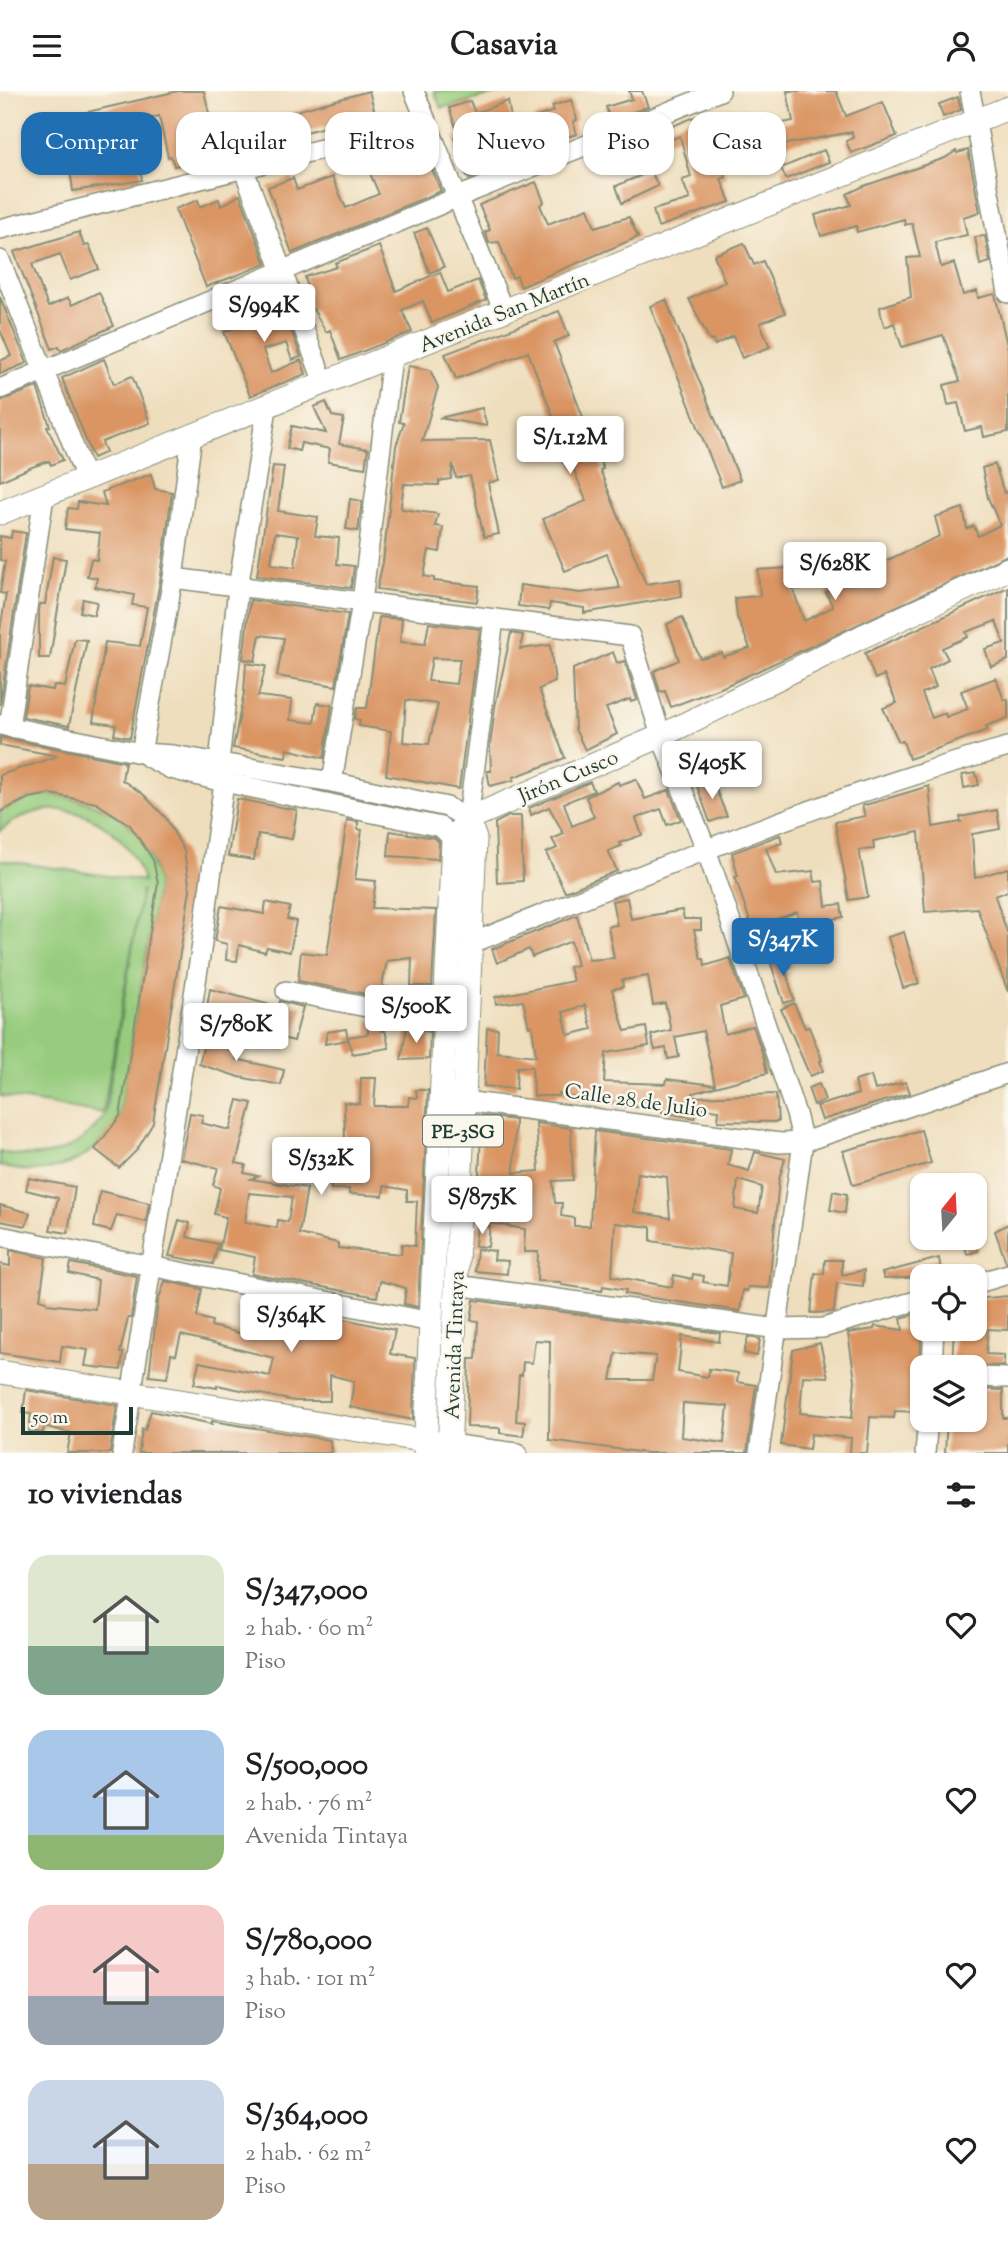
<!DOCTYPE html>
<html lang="es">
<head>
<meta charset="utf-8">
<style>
  body { margin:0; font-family:"Sorts Mill Goudy",serif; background:#f2f2f2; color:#202124; height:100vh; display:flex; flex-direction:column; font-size:26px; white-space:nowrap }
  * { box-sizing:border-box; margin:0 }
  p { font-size:23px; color:#757577 }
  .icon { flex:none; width:38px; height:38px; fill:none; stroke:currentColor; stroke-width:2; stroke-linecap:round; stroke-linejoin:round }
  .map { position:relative; height:1362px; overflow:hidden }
  .drawer { display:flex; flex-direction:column; background:#fff; flex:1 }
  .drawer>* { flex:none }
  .top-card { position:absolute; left:21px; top:21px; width:966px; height:63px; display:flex; gap:14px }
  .needle { width:46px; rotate:18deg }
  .buttons { position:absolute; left:910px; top:1082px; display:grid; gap:14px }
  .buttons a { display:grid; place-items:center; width:77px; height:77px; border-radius:14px; background:#fff; box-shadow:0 2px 5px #0004; font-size:35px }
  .scale { position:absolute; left:21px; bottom:18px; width:112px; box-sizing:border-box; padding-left:7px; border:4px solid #1f3d34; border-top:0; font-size:19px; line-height:24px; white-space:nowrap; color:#1f3d34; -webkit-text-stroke:5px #fbf7ec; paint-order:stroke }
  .price { position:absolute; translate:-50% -60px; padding:0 16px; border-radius:7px; background:#fff; color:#222; font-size:23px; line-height:46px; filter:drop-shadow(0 2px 4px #0008) }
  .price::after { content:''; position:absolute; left:50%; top:42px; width:21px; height:16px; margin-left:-10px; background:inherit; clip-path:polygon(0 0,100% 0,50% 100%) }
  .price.on { background:#1f6fb2; color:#fff }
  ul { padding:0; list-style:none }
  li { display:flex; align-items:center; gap:21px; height:175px; padding:0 28px }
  li span { display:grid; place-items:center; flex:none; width:196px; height:140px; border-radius:21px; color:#555 }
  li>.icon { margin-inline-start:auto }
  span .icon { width:84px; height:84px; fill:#fffc; stroke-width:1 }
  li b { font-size:30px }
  h2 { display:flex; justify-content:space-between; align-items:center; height:84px; padding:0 28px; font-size:30px }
  .chip { padding:0 24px; border-radius:21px; background:#fff; box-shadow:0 2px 5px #0004; font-size:24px; line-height:63px }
  .chip.on { background:#1f6fb2; color:#fff }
  header { display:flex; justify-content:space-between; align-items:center; height:91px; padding:0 28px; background:#fff; font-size:32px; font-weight:700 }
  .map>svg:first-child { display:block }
  .green { fill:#97cc7e; stroke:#5b8459; stroke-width:2 }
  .building { fill:#da9564; fill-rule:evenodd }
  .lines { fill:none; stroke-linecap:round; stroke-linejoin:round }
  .minor-casing { stroke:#878e78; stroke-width:22 }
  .major-casing { stroke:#878e78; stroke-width:25 }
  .minor { stroke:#fff; stroke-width:19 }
  .major { stroke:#fff; stroke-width:23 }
  .labels { text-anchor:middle; stroke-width:5; stroke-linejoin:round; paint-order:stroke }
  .shield { fill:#fbf7ec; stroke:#61756b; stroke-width:2 }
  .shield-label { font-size:19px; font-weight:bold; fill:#1f3d34 }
  .street-label { font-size:21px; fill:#1f3d34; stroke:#fbf7ec }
</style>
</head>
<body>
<header><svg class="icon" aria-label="menu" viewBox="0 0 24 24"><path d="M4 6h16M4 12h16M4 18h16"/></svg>Casavia<svg class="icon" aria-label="person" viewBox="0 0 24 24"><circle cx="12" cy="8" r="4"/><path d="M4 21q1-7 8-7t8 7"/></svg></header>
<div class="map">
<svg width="1008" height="1362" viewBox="0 0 1008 1362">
  <rect width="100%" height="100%" fill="#fbf7ec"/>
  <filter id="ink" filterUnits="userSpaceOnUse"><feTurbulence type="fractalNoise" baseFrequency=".0143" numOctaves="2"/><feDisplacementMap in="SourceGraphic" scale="14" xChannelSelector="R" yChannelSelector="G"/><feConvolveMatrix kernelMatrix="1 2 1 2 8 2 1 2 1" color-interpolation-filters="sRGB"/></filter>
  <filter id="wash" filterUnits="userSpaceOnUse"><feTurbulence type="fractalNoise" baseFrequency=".00686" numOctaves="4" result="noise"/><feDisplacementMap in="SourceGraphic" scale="28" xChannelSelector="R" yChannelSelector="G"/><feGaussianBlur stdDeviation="1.57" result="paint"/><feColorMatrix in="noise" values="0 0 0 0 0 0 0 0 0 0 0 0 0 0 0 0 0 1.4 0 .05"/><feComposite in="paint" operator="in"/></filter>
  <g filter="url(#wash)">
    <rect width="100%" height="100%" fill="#efdebd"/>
    <g class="green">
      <polygon points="434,0 509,0 441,17"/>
      <path d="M51 703C111 715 144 727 158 792L120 1025C93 1071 52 1089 0 1075V1061C45 1070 77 1063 105 1024L142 798 103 1022 0 1005V769L143 790C127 728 52 694 0 740V721L29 707Z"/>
    </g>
    <g id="blocks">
      <g class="building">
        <polygon points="178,0 204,0 219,64 174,75 171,65 168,66 159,25 107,37 105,29 82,35 79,23"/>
        <polygon points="369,0 375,22 244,58 238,36"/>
        <polygon points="629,0 642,0 648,16 610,29 606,16 632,8"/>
        <polygon points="787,0 836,0 846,25 883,11 897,45 851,62 846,50 853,47 852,41 776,55 772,34 793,30"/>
        <polygon points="958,6 961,19 943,26 939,13"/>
        <polygon points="571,9 577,29 573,31 577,43 540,54 542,59 521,67 511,42 536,32 534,27 554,20 552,15"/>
        <polygon points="470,10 475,22 508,10 511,27 475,39 494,78 469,88 463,77 454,46 459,45 449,17"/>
        <polygon points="709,20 714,32 709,34 726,86 721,88 730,111 658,136 653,119 690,108 682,89 691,86 680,45 622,69 619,57"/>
        <polygon points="389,56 395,75 405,72 407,76 426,63 441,100 292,162 268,96 293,87 297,99 332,86 346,117 379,103 362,64"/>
        <polygon points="824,59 829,71 786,88 781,77"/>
        <polygon points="968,59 980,121 963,126 967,144 935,151 941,176 954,172 963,204 977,200 978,207 995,203 1008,258 1008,341 984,346 982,336 965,340 958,312 948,314 944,294 960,290 943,244 902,256 894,232 885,236 881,224 880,216 911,206 907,167 920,166 912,132 905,134 904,128 857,141 856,135 821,145 815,124 851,114 847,103 864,95 945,67 956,60 957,62"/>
        <polygon points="139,67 142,89 73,100 70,78"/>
        <polygon points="651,80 658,95 622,112 616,95"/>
        <polygon points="536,91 544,111 540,114 548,133 588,117 595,136 629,126 638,146 521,196 517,185 512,187 499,151 489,152 485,141 490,139 479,114"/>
        <polygon points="240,104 266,173 206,196 175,118 198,109 200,116 219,108 221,115"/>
        <polygon points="427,137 444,176 430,182 414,142"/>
        <polygon points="79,141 84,155 89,154 99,178 70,189 60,163 32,173 48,216 68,207 72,214 99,201 114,235 61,259 59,255 52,258 14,161"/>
        <polygon points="985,145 990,171 980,174 975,146"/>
        <polygon points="744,152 754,174 763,170 785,222 760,232 770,256 742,267 733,245 715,254 713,249 710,250 689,208 725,191 714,164"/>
        <polygon points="379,155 396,200 440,181 448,201 478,189 486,209 432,232 423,210 402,219 412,241 341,269 330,239 326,241 313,218 310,219 304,205 309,202 305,186 337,176 335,172"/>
        <polygon points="275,196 301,266 292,269 286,252 263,259 271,282 301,269 306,283 250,305 224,241 251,230 245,211 266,204 265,200"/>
        <polygon points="0,206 27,272 0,283 0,270 11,265 0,239"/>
        <polygon points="666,209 740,389 722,396 650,215"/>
        <polygon points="559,220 569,245 554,251 603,378 600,379 646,493 680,488 682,505 584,522 584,517 550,512 549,519 518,515 520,494 580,502 620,497 607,463 565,480 543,428 586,410 528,261 456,288 445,263"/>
        <polygon points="104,268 114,293 132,285 150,332 102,351 106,361 93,367 62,287"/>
        <polygon points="408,275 430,279 438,296 422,350 490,349 499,389 488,392 499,443 484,446 470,385 456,387 453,373 451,388 439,390 439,394 404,393 401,415 402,418 438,423 435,435 443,436 440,461 429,459 424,485 434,487 434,490 479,495 477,511 377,498 383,471 396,355 404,332 399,331"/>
        <polygon points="37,296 50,335 47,336 63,369 51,374 49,370 32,376 0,390 0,310"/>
        <polygon points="326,311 332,325 344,327 339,353 368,358 365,377 328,371 330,358 301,352 299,360 287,357 292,335 326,342 314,316"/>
        <polygon points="482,317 487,335 439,327"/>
        <polygon points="995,373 1004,402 1008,400 1008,464 723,596 671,616 665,600 660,601 654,580 679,569 667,533 682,526 700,567 722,562 723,566 750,557 737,526 735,507 760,505 758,479 806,476 808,497 793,498 804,530 833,516 826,502 870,477 940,445 935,426 963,417 967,438 974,435 978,445 1000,434 988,407 982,377"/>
        <path d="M273 375 284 376 278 420 318 426 315 445 339 447 337 473 354 475 351 497 257 485ZM275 442 298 445 295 476 271 473Z"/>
        <polygon points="151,383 155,398 172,401 161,485 130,647 114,644 116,634 93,631 105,551 140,555 147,516 132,514 134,504 95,496 97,487 87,485 91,468 97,469 100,442 65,438 68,417 77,418 78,411 106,415 102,401"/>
        <polygon points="350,408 362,410 358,440 346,438"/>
        <polygon points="12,440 26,442 0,614 0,540 6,503 0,502 5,470 0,469 0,445 11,447"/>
        <polygon points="53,466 66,468 50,567 39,567 39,519 40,513 45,513"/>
        <polygon points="1008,496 1008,569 991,576 985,558 1004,552 996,530 966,541 968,546 942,557 948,568 929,578 936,596 922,602 932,627 945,622 946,626 968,618 961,600 996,587 1004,609 1008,608 1008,627 986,635 988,639 909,668 903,650 899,651 883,617 897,612 884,584 875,588 865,562"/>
        <polygon points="83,508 97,511 94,524 80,521"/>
        <polygon points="250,509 348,523 336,595 277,585 284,547 260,544 255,570 243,568"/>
        <path d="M379 526 402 528 400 551 425 553 429 532 480 538 459 698 386 684 391 640 359 635 360 629 355 628 357 617H367ZM432 567 460 568 456 593 428 590ZM406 609 438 613 429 653 403 651Z"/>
        <polygon points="511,542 523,544 520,558 550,554 555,591 539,598 565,667 514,686 514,689 490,695 487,680 491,680 490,655 495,616"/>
        <polygon points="75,548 87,549 69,635 23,626 28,595 53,599 54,594 65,596"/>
        <polygon points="613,561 617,572 625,570 637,609 631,611 630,608 606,617 617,643 585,659 575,638 573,578"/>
        <polygon points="246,572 266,575 258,605 292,609 290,629 314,632 317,612 332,614 324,667 287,658 286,666 233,657 244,602"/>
        <polygon points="0,646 125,671 122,689 143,703 166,727 184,760 190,799 153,1032 137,1059 119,1077 95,1058 120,1025 158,792 153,769 130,734 96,712 51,703 29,707 0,721 0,684 58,665 0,654"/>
        <polygon points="976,682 979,694 964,697 962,684"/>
        <polygon points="636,688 645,708 669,699 681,729 667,734 661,718 636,727 642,744 619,752 621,755 608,760 617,780 565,801 546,762 557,757 552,748 564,743 549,716 531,724 529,717 590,691 594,700 564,712 572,735 594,726 586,706 618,691 619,694"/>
        <polygon points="712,689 727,725 710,731 697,695"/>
        <polygon points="929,695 933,736 961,731 960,726 997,719 1000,738 972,743 975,787 1008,777 1008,800 995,805 1008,844 1008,901 977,817 925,821 919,741 873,750 874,758 859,759 868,806 849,809 835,731 865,725 862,715"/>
        <polygon points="237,708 297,719 292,748 258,743 254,769 228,765"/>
        <polygon points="509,725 521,725 523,790 497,792 495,732"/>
        <polygon points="347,729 358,731 358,738 362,739 355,788 376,790 372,817 436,819 432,895 411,895 412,867 387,870 382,895 409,901 407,911 298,890 301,861 327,864"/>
        <polygon points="390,740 435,747 439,751 438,768 388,765"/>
        <polygon points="780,744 782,752 766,757 776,784 813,780 815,791 823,790 826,815 841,813 843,826 799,835 797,821 765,832 769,843 756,848 735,786 738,785 732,762"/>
        <path d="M627 807 631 828 682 819 684 828H701V839H694L701 868H704L705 875 730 867 744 908 720 915 725 943 753 935 764 967 767 982 693 1002 694 1006 776 1003 778 1031 718 1030 719 1019 697 1016 695 1027 662 1021 663 1012 639 1009V1016L616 1015V1012L586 1009 558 1002V1005H534L532 976H517L516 998 484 995 487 937 498 938 497 961 536 965 532 935 529 936 523 910 496 913 495 906 573 890 569 876 577 874 571 850 532 866 529 858 497 872 492 858 577 824 589 869 614 867 608 835 617 834 612 810ZM648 885 653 914 665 912 671 939 651 944 655 959 666 957 668 968 679 966 675 946 703 940 715 994 667 988 666 993 604 991 606 962 649 955 646 936 625 940 612 898 623 896 622 889ZM585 914 592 938 568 944 563 921Z"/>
        <polygon points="266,811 290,816 287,828 296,830 290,861 267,856 265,861 239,854 237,870 226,869 227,853 215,850 221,815 264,823"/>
        <polygon points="904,841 919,893 903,897 888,846"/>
        <polygon points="787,864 790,876 785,877 794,909 784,912 770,870"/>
        <polygon points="210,898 278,916 280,910 303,916 294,950 267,943 265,949 248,945 253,925 229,918 228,923 220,921 218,936 204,934"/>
        <polygon points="794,912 805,937 809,936 822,969 820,970 823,980 810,985 781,918"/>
        <polygon points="368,929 381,931 381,940 385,939 389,957 352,963 348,946 368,943"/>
        <polygon points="407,936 430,941 429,968 401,969"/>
        <polygon points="346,938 348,949 325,953 327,941"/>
        <polygon points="206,945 240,954 236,968 284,979 281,994 239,986 199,973"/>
        <polygon points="871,985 875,999 906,991 910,1002 822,1029 817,1015 858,1003 855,990"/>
        <path d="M361 987H376L374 1015H408L409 1006 417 1007 416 999H428L418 1216 404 1213 406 1197 380 1190 377 1206 252 1183 255 1166 219 1159 226 1126 214 1123 220 1097 213 1094 218 1077 181 1068 190 1022 203 1024 201 1032 230 1039 238 1009 252 1012 236 1072 246 1074 244 1082 258 1085 251 1088 307 1097 299 1143 338 1152V1157L401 1163 402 1153 415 1155 417 1110H407V1099L384 1095 383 1105 349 1103V1098H331V1087L328 1088 324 1059 342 1057 341 1050H345L344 1011 360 1013ZM249 1102 292 1106 288 1131 278 1129 277 1137 245 1131Z"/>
        <polygon points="819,993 825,1009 814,1014 808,997"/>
        <path d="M482 1025 515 1029 514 1082 539 1080 536 1032 571 1037 573 1089 553 1090 555 1112H562L561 1125 574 1127V1135H590L595 1040 731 1058 728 1074 749 1080 755 1061 785 1068 779 1088 769 1197 748 1196 747 1200 743 1199 740 1220 625 1203 626 1199 603 1195 602 1200 561 1194V1191L537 1190 538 1161H524L525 1138 482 1131 485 1106H480L481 1084 479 1083ZM638 1082 667 1086 670 1127 634 1121ZM738 1089 762 1096 758 1122 735 1118ZM615 1132 651 1136V1150L731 1162 727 1195 703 1191 704 1185 693 1183 692 1188 674 1184 672 1196 612 1185Z"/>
        <polygon points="921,1039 931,1072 853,1094 843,1060"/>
        <polygon points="29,1087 75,1096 68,1142 50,1139 58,1107 26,1099"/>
        <polygon points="100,1100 149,1112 146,1131 117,1124 111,1140 94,1136"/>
        <polygon points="833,1100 847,1103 845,1122 830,1119"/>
        <polygon points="0,1114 30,1122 26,1135 0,1130"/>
        <polygon points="179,1129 190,1132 187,1146 218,1153 213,1173 169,1165"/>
        <polygon points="1008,1133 1008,1171 1006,1171 995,1140"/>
        <polygon points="477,1134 490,1135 488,1156 475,1155"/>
        <polygon points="975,1146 978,1160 967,1163 963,1149"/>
        <polygon points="477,1158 495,1160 494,1169 508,1170 507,1183 475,1180"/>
        <polygon points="10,1159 46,1167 40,1208 47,1210 47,1213 95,1218 98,1189 69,1182 71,1172 137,1185 131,1227 128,1227 120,1262 123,1262 121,1279 85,1275 88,1259 62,1255 60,1271 0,1262 0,1173 10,1175"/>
        <polygon points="939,1167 942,1185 884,1188 882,1182"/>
        <polygon points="825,1169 842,1169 842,1184 864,1179 863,1195 837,1192 834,1221 811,1222 815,1182 824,1183"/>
        <polygon points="165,1190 202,1198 197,1226 212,1230 211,1235 248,1244 257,1211 261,1209 297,1217 295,1225 319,1232 321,1223 395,1239 390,1263 415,1267 413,1329 350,1316 354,1290 330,1284 330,1310 294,1310 217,1294 217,1297 194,1293 199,1271 270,1285 274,1267 181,1244 176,1264 171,1263 167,1287 149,1285 158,1210"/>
        <polygon points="1008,1205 1008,1239 988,1238 986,1263 1004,1264 1004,1275 952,1274 954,1237 975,1237 975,1208"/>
        <path d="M474 1209 720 1242 719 1251 682 1245 678 1281 708 1286 709 1278 738 1282 737 1291 756 1294 747 1362H646L549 1349 550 1250 535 1249 532 1272 523 1271 522 1284H519L516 1330 525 1331 523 1345 500 1342V1337L467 1336 469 1268H476L478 1230 471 1229ZM616 1262 656 1265 652 1289H611ZM683 1312 728 1315 724 1352 681 1346Z"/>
        <polygon points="922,1221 920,1275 922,1317 918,1321 895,1320 894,1327 870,1326 867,1362 850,1362 851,1347 811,1343 809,1358 781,1354 793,1259 820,1252 828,1286 803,1285 800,1322 852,1327 855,1289 848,1242 874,1238 875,1235 903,1239 901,1227"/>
        <polygon points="748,1246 760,1248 757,1265 744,1262"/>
        <polygon points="976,1298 1003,1299 1003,1327 1008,1327 1008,1362 945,1362 947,1328 976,1328 979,1304 976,1304"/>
        <polygon points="26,1299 117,1314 110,1362 67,1362 71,1342 44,1335 43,1342 29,1340 31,1323 23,1322"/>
        <polygon points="151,1320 212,1333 212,1330 330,1349 331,1362 139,1362 142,1338 145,1339"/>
      </g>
    </g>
  </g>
  <g filter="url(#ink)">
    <use href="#blocks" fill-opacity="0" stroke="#878e78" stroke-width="2"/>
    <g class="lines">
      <g class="minor-casing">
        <g id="minor">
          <polyline points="414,0 504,221"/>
          <polyline points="970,0 1008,202"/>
          <polyline points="244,79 324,292"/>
          <polyline points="0,138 426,32"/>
          <polyline points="0,169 86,387"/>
          <polyline points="0,298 458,106 720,0"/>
          <polyline points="173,487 630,545 661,645 706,758 796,1023 803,1051 759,1362"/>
          <polyline points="0,634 141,662 173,664 332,691 447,716 468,728 494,528"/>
          <polyline points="9,636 44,405"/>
          <polyline points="141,662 173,487 192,345"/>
          <polyline points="148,666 171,678 224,691 441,736 453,748"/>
          <polyline points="219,671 238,497 267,317"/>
          <polyline points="332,691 362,511 392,266"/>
          <path d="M472 852C649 781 824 707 1008 656"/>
          <polyline points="286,900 442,931"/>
          <polyline points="449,1008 780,1052 803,1051 1008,982"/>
          <polyline points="0,1145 431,1231"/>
          <polyline points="975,1193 1008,1183"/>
          <polyline points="456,1194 778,1238 823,1237 922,1208"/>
          <polyline points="932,1276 934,1237"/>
          <polyline points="975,1286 1008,1287"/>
          <polyline points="449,1353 517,1362"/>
          <polyline points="122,1362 201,859 224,691"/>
          <polyline points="925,1362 928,1328"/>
        </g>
      </g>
      <g class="major-casing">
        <g id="major">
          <polyline points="0,422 1008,17"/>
          <polyline points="0,1281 439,1352"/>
          <polyline points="425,1362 453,748 468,728 661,645 861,546 1008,478"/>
          <polyline points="449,1362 475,748 468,728"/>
        </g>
      </g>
      <use href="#minor" class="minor"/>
      <use href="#major" class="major"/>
    </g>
  </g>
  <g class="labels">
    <rect class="shield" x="423" y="1024.5" width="80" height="31" rx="5"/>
    <g class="shield-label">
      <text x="463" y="1047">PE-3SG</text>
    </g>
    <g class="street-label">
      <text transform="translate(504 221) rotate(-22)" y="7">Avenida San Martín</text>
      <text transform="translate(568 685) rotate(-23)" y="7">Jirón Cusco</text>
      <text transform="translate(636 1009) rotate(8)" y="7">Calle 28 de Julio</text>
      <text transform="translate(454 1254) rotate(-88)" y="7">Avenida Tintaya</text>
    </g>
  </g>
</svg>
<div class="buttons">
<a><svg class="needle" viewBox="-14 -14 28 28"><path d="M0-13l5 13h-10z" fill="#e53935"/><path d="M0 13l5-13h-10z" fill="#757577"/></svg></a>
<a><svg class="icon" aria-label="locate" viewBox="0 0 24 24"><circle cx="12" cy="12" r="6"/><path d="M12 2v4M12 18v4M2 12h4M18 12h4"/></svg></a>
<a><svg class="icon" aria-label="layers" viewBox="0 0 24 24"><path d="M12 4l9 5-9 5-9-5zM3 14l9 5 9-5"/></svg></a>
</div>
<div class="scale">50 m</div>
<b class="price" style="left:264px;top:253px">S/994K</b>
<b class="price" style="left:570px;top:385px">S/1.12M</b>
<b class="price" style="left:835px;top:511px">S/628K</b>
<b class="price" style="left:712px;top:710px">S/405K</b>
<b class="price on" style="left:783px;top:887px">S/347K</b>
<b class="price" style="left:416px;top:954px">S/500K</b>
<b class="price" style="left:236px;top:972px">S/780K</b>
<b class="price" style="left:321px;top:1106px">S/532K</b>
<b class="price" style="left:482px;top:1145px">S/875K</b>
<b class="price" style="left:291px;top:1263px">S/364K</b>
<div class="top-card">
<a class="chip on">Comprar</a>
<a class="chip">Alquilar</a>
<a class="chip">Filtros</a>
<a class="chip">Nuevo</a>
<a class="chip">Piso</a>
<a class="chip">Casa</a>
</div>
</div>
<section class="drawer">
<h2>10 viviendas<svg class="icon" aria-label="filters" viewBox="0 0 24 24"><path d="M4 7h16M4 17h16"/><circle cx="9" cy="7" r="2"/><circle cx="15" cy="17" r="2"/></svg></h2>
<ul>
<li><span style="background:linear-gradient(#dfe7d0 65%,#7fa58c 0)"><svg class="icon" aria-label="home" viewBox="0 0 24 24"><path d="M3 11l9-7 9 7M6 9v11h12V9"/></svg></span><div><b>S/347,000</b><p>2 hab. · 60 m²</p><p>Piso</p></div><svg class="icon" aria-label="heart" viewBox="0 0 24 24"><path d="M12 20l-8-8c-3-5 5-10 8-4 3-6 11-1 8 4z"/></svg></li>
<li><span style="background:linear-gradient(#a9c7e8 75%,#8fb573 0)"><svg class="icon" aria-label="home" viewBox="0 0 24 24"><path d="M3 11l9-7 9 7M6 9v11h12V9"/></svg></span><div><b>S/500,000</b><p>2 hab. · 76 m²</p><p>Avenida Tintaya</p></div><svg class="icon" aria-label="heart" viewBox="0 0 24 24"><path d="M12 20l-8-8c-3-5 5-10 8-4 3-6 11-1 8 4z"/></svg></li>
<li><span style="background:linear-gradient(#f6c9c9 65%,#9aa5b1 0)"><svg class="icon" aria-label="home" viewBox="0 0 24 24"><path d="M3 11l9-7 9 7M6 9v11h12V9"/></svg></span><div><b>S/780,000</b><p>3 hab. · 101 m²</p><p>Piso</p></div><svg class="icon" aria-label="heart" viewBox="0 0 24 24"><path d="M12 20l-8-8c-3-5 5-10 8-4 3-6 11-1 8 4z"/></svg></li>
<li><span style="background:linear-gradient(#c9d6e8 60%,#b9a48a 0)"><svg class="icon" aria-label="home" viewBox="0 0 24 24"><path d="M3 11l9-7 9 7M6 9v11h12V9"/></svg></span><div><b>S/364,000</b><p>2 hab. · 62 m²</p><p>Piso</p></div><svg class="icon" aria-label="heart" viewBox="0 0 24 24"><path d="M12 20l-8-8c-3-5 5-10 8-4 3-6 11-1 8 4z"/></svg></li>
</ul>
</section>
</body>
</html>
